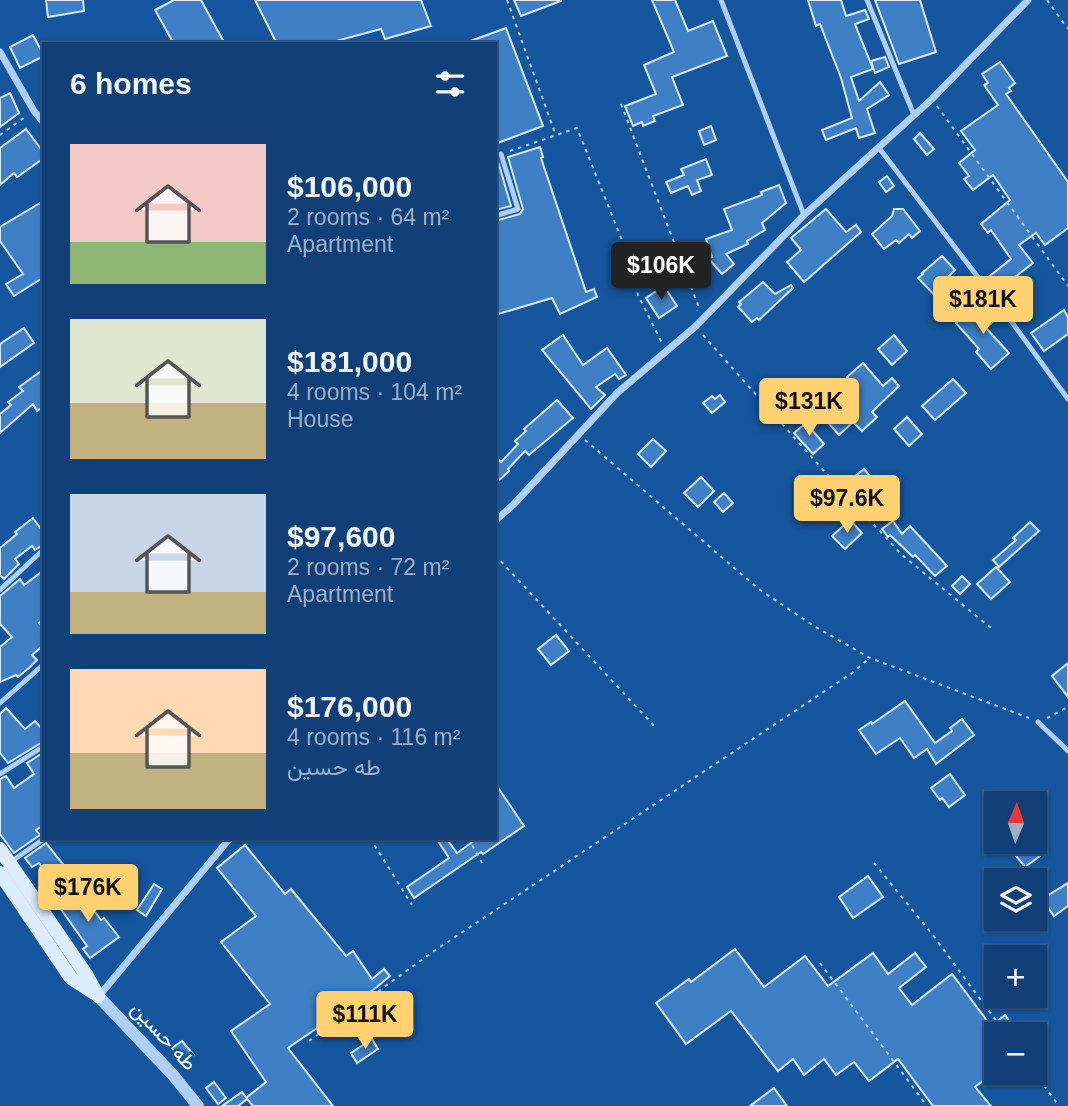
<!DOCTYPE html>
<html lang="en">
<head>
<meta charset="utf-8">
<style>
  body { margin:0; font-family:Arial,Vazirmatn,sans-serif; background:#1e4b7f; color:#f1f3f6; height:100vh; display:flex; flex-direction:column; font-size:26px; white-space:nowrap }
  * { box-sizing:border-box; margin:0 }
  p { font-size:23px; color:#9cafc6 }
  .icon { flex:none; width:38px; height:38px; fill:none; stroke:currentColor; stroke-width:2; stroke-linecap:round; stroke-linejoin:round }
  .map { position:relative; flex:1; overflow:hidden }
  .sheet { position:absolute; left:42px; top:42px; width:455px; height:798px; display:flex; flex-direction:column; background:#104077; border-radius:0px; box-shadow:0 2px 5px #0004,0 0 0 2px #305989 }
  .sheet>* { flex:none }
  .needle { width:46px; rotate:2deg }
  .buttons { position:absolute; left:984px; top:791px; display:grid; gap:14px }
  .buttons a { display:grid; place-items:center; width:63px; height:63px; border-radius:0px; background:#104077; box-shadow:0 2px 5px #0004,0 0 0 2px #305989; font-size:35px }
  .price { position:absolute; translate:-50% -60px; padding:0 16px; border-radius:7px; background:#ffd170; color:#111; font-size:23px; line-height:46px; filter:drop-shadow(0 2px 4px #0008) }
  .price::after { content:''; position:absolute; left:50%; top:42px; width:21px; height:16px; margin-left:-10px; background:inherit; clip-path:polygon(0 0,100% 0,50% 100%) }
  .price.on { background:#222; color:#fff }
  ul { padding:0; list-style:none }
  li { display:flex; align-items:center; gap:21px; height:175px; padding:0 28px }
  li span { display:grid; place-items:center; flex:none; width:196px; height:140px; border-radius:0px; color:#555 }
  li>.icon { margin-inline-start:auto }
  span .icon { width:84px; height:84px; fill:#fffc; stroke-width:1 }
  li b { font-size:30px }
  h2 { display:flex; justify-content:space-between; align-items:center; height:84px; padding:0 28px; font-size:30px }
  .map>svg:first-child { display:block }
  .building { fill:#3e7fc5; stroke:#d6e9fd; stroke-width:2 }
  .lines { fill:none; stroke-linecap:round; stroke-linejoin:round }
  .path { stroke:#aecff3; stroke-width:2; stroke-dasharray:3.5 5; stroke-linecap:butt }
  .service { stroke:#aecff3; stroke-width:5 }
  .minor { stroke:#aecff3; stroke-width:7 }
  .tertiary { stroke:#aecff3; stroke-width:12 }
  .secondary { stroke:#ddecfd; stroke-width:14 }
  .labels { text-anchor:middle; stroke-width:5; stroke-linejoin:round; paint-order:stroke }
  .street-label { font-size:21px; fill:#fff; stroke:#15569f }
</style>
</head>
<body>
<div class="map">
<svg width="1068" height="1106" viewBox="0 0 1068 1106">
  <rect width="100%" height="100%" fill="#15569f"/>
  <g class="building">
    <polygon points="46,0 83,0 84,11 48,17"/>
    <polygon points="174,0 201,0 225,44 174,44 155,10"/>
    <polygon points="255,0 421,0 431,26 385,39 381,29 336,41 338,44 277,44"/>
    <polygon points="514,0 561,0 561,1 521,16"/>
    <polygon points="652,0 675,0 688,31 713,21 727,56 672,77 683,105 653,116 655,121 643,126 642,122 633,126 625,106 656,94 644,65 674,52"/>
    <polygon points="808,0 841,0 846,16 865,10 869,19 855,24 873,69 851,77 859,101 880,82 889,95 867,109 875,133 859,138 856,128 826,140 822,130 852,118 841,78 820,24 816,26"/>
    <polygon points="875,0 920,0 936,52 899,64"/>
    <polygon points="506,28 543,126 495,144 495,44 465,43"/>
    <polygon points="33,35 44,56 20,68 10,47"/>
    <polygon points="885,57 889,67 875,73 871,61"/>
    <polygon points="1000,62 1015,83 1009,88 1011,91 1006,94 1068,182 1068,228 1045,245 1036,233 1019,245 1033,263 996,292 986,279 1011,259 991,230 988,233 981,224 1010,200 993,175 973,190 964,179 969,176 959,163 975,150 961,131 998,105 984,85 988,83 982,74"/>
    <polygon points="10,93 19,113 0,127 0,98"/>
    <polygon points="711,126 716,140 704,145 699,131"/>
    <polygon points="26,129 44,153 44,158 17,177 14,173 0,185 0,148"/>
    <polygon points="920,133 934,149 927,155 914,139"/>
    <polygon points="540,147 543,157 541,158 586,292 594,289 597,297 560,314 552,298 495,315 495,221 520,214 523,209 508,157"/>
    <polygon points="706,159 712,175 697,180 701,191 692,195 688,186 671,193 666,182 684,175 681,169"/>
    <polygon points="495,161 498,161 511,206 495,210"/>
    <polygon points="887,176 894,186 886,192 879,182"/>
    <polygon points="779,185 786,203 762,223 765,230 747,241 748,244 726,254 734,264 722,274 708,258 712,257 706,239 732,230 724,209 762,195 761,192"/>
    <polygon points="40,203 44,209 44,277 14,296 6,284 23,274 0,241 0,227"/>
    <polygon points="826,209 846,232 856,225 861,232 804,282 787,262 801,250 791,238"/>
    <polygon points="894,209 903,209 920,231 912,238 909,234 899,243 896,240 884,249 872,234 892,216"/>
    <polygon points="942,256 955,270 945,280 958,296 946,307 918,278 923,274 922,273"/>
    <polygon points="763,282 775,294 791,285 793,288 759,320 757,318 752,322 738,307 741,304 739,302"/>
    <polygon points="664,286 677,306 659,318 646,298"/>
    <polygon points="979,303 994,321 986,328 1009,353 991,369 976,352 979,349 956,323"/>
    <polygon points="1064,310 1068,317 1068,334 1044,351 1031,333"/>
    <polygon points="24,328 34,343 0,367 0,344"/>
    <polygon points="563,335 583,365 607,348 626,375 619,379 615,374 596,387 605,395 591,409 542,350"/>
    <polygon points="894,335 907,351 892,365 878,349"/>
    <polygon points="863,363 883,386 892,378 899,386 872,412 877,417 862,431 853,422 839,435 820,413 853,384 847,377"/>
    <polygon points="44,369 44,406 37,411 33,404 0,433 0,414 11,405 8,402 23,391 19,387"/>
    <polygon points="953,379 966,393 935,420 922,406"/>
    <polygon points="720,395 725,402 712,413 703,403 712,396 715,399"/>
    <polygon points="557,400 573,418 529,455 525,451 508,469 509,471 495,484 495,456 501,462 518,444 515,441 526,431 524,429"/>
    <polygon points="907,417 922,434 909,446 894,429"/>
    <polygon points="806,423 824,444 813,454 794,433"/>
    <polygon points="653,439 666,451 651,467 638,454"/>
    <polygon points="864,469 883,492 865,508 846,484"/>
    <polygon points="701,477 714,491 698,507 684,493"/>
    <polygon points="724,493 733,503 723,512 714,502"/>
    <polygon points="33,518 44,533 44,544 35,550 32,546 15,559 19,564 4,579 0,575 0,548 17,534 15,532"/>
    <polygon points="850,520 862,533 845,549 832,536"/>
    <polygon points="893,521 902,534 910,526 947,566 935,576 915,555 913,557 890,535 888,537 882,529"/>
    <polygon points="1030,522 1039,531 999,567 993,560 1016,540 1013,538"/>
    <polygon points="996,567 1010,582 991,599 977,584"/>
    <polygon points="44,570 44,619 39,623 44,629 44,645 32,655 37,660 29,668 18,677 16,675 0,682 0,647 12,637 0,624 0,596 20,579 24,585"/>
    <polygon points="962,576 970,584 960,594 952,586"/>
    <polygon points="556,635 569,651 551,665 538,649"/>
    <polygon points="1068,663 1068,697 1052,676"/>
    <polygon points="905,701 935,743 952,731 950,728 962,719 974,735 936,764 927,749 914,758 900,738 876,754 859,730 871,722 872,724"/>
    <polygon points="6,708 25,729 35,721 44,731 44,741 8,763 0,753 0,714"/>
    <polygon points="44,752 44,825 36,830 40,835 14,853 0,834 0,779 6,776 14,788 34,774 27,763"/>
    <polygon points="950,774 965,795 949,807 942,798 940,800 931,788"/>
    <polygon points="495,783 524,826 483,854 481,852 414,898 407,887 449,858 436,838 446,838 457,853 478,838 495,838"/>
    <polygon points="46,843 67,869 59,875 53,866 45,872 39,863 32,867 25,858"/>
    <polygon points="1032,844 1040,856 1025,867 1016,856"/>
    <polygon points="245,845 285,894 291,889 346,956 353,951 372,979 384,969 390,976 377,987 288,1048 333,1106 253,1106 246,1098 266,1082 231,1031 270,1004 221,942 256,916 217,868"/>
    <polygon points="868,876 883,897 853,918 839,897"/>
    <polygon points="1068,883 1068,906 1054,916 1042,899"/>
    <polygon points="154,884 162,889 146,916 137,910"/>
    <polygon points="79,890 101,920 104,918 119,937 90,958 83,949 87,946 58,905"/>
    <polygon points="735,949 764,987 805,956 828,986 873,953 888,974 915,953 926,967 899,988 912,1005 952,974 991,1026 1005,1015 1013,1026 1001,1034 996,1034 996,1071 975,1087 991,1106 933,1106 898,1059 869,1081 854,1062 836,1075 824,1059 804,1075 793,1059 778,1071 731,1011 686,1044 656,1003 689,979 691,982"/>
    <polygon points="372,1039 378,1049 357,1063 351,1053"/>
    <polygon points="182,1041 194,1055 184,1063 172,1048"/>
    <polygon points="214,1082 226,1098 218,1104 206,1088"/>
    <polygon points="774,1088 787,1106 750,1106"/>
    <polygon points="242,1092 247,1099 238,1106 222,1106"/>
  </g>
  <g class="lines">
    <g class="path">
      <polyline points="507,0 555,133"/>
      <polyline points="1047,0 1068,29"/>
      <polyline points="621,104 698,305 697,311"/>
      <polyline points="937,106 1068,286"/>
      <polyline points="0,135 25,117"/>
      <polyline points="510,151 577,128 634,270 638,295 662,343"/>
      <polyline points="703,335 824,471 902,555 991,628"/>
      <polyline points="585,440 760,590 814,626 870,658 1029,718"/>
      <polyline points="495,555 657,729"/>
      <polyline points="1047,718 1068,707"/>
      <polyline points="370,838 412,905"/>
      <polyline points="468,838 482,863"/>
      <polyline points="874,863 932,934 1006,1034"/>
      <polyline points="820,963 927,1106"/>
      <polyline points="309,1041 434,951 852,673 870,658"/>
      <polyline points="1034,1072 1059,1106"/>
    </g>
    <g class="service">
      <polyline points="721,0 804,215"/>
      <polyline points="867,0 914,115"/>
      <polyline points="879,148 1000,306 1068,399"/>
      <polyline points="495,216 518,209 501,154"/>
      <polyline points="0,590 44,549"/>
      <polyline points="0,703 44,664"/>
      <polyline points="1038,722 1068,751"/>
      <polyline points="0,774 44,746"/>
      <polyline points="12,861 45,838"/>
    </g>
    <g class="minor">
      <polyline points="0,52 34,111 44,123"/>
      <polyline points="495,521 513,505 617,393 696,326 804,215 932,99 1028,0"/>
      <polyline points="99,996 230,838"/>
    </g>
    <polyline class="tertiary" points="98,996 173,1075 198,1106"/>
    <g class="secondary">
      <polyline points="0,849 87,976 98,996"/>
      <polyline points="0,873 71,978 94,993"/>
    </g>
  </g>
  <g class="labels">
    <g class="street-label">
      <text transform="translate(164 1036) rotate(47)" y="7">طه حسين</text>
    </g>
  </g>
</svg>
<div class="buttons">
<a><svg class="needle" viewBox="-14 -14 28 28"><path d="M0-13l5 13h-10z" fill="#e53935"/><path d="M0 13l5-13h-10z" fill="#9cafc6"/></svg></a>
<a><svg class="icon" aria-label="layers" viewBox="0 0 24 24"><path d="M12 4l9 5-9 5-9-5zM3 14l9 5 9-5"/></svg></a>
<a>+</a>
<a>−</a>
</div>
<b class="price on" style="left:661px;top:302px">$106K</b>
<b class="price" style="left:983px;top:336px">$181K</b>
<b class="price" style="left:809px;top:438px">$131K</b>
<b class="price" style="left:847px;top:535px">$97.6K</b>
<b class="price" style="left:88px;top:924px">$176K</b>
<b class="price" style="left:365px;top:1051px">$111K</b>
<section class="sheet">
<h2>6 homes<svg class="icon" aria-label="filters" viewBox="0 0 24 24"><path d="M4 7h16M4 17h16"/><circle cx="9" cy="7" r="2"/><circle cx="15" cy="17" r="2"/></svg></h2>
<ul>
<li><span style="background:linear-gradient(#f6c9c9 70%,#8fb573 0)"><svg class="icon" aria-label="home" viewBox="0 0 24 24"><path d="M3 11l9-7 9 7M6 9v11h12V9"/></svg></span><div><b>$106,000</b><p>2 rooms · 64 m²</p><p>Apartment</p></div></li>
<li><span style="background:linear-gradient(#dfe7d0 60%,#c2b280 0)"><svg class="icon" aria-label="home" viewBox="0 0 24 24"><path d="M3 11l9-7 9 7M6 9v11h12V9"/></svg></span><div><b>$181,000</b><p>4 rooms · 104 m²</p><p>House</p></div></li>
<li><span style="background:linear-gradient(#c9d6e8 70%,#c2b280 0)"><svg class="icon" aria-label="home" viewBox="0 0 24 24"><path d="M3 11l9-7 9 7M6 9v11h12V9"/></svg></span><div><b>$97,600</b><p>2 rooms · 72 m²</p><p>Apartment</p></div></li>
<li><span style="background:linear-gradient(#ffd9b3 60%,#c2b280 0)"><svg class="icon" aria-label="home" viewBox="0 0 24 24"><path d="M3 11l9-7 9 7M6 9v11h12V9"/></svg></span><div><b>$176,000</b><p>4 rooms · 116 m²</p><p>طه حسين</p></div></li>
</ul>
</section>
</div>
</body>
</html>
